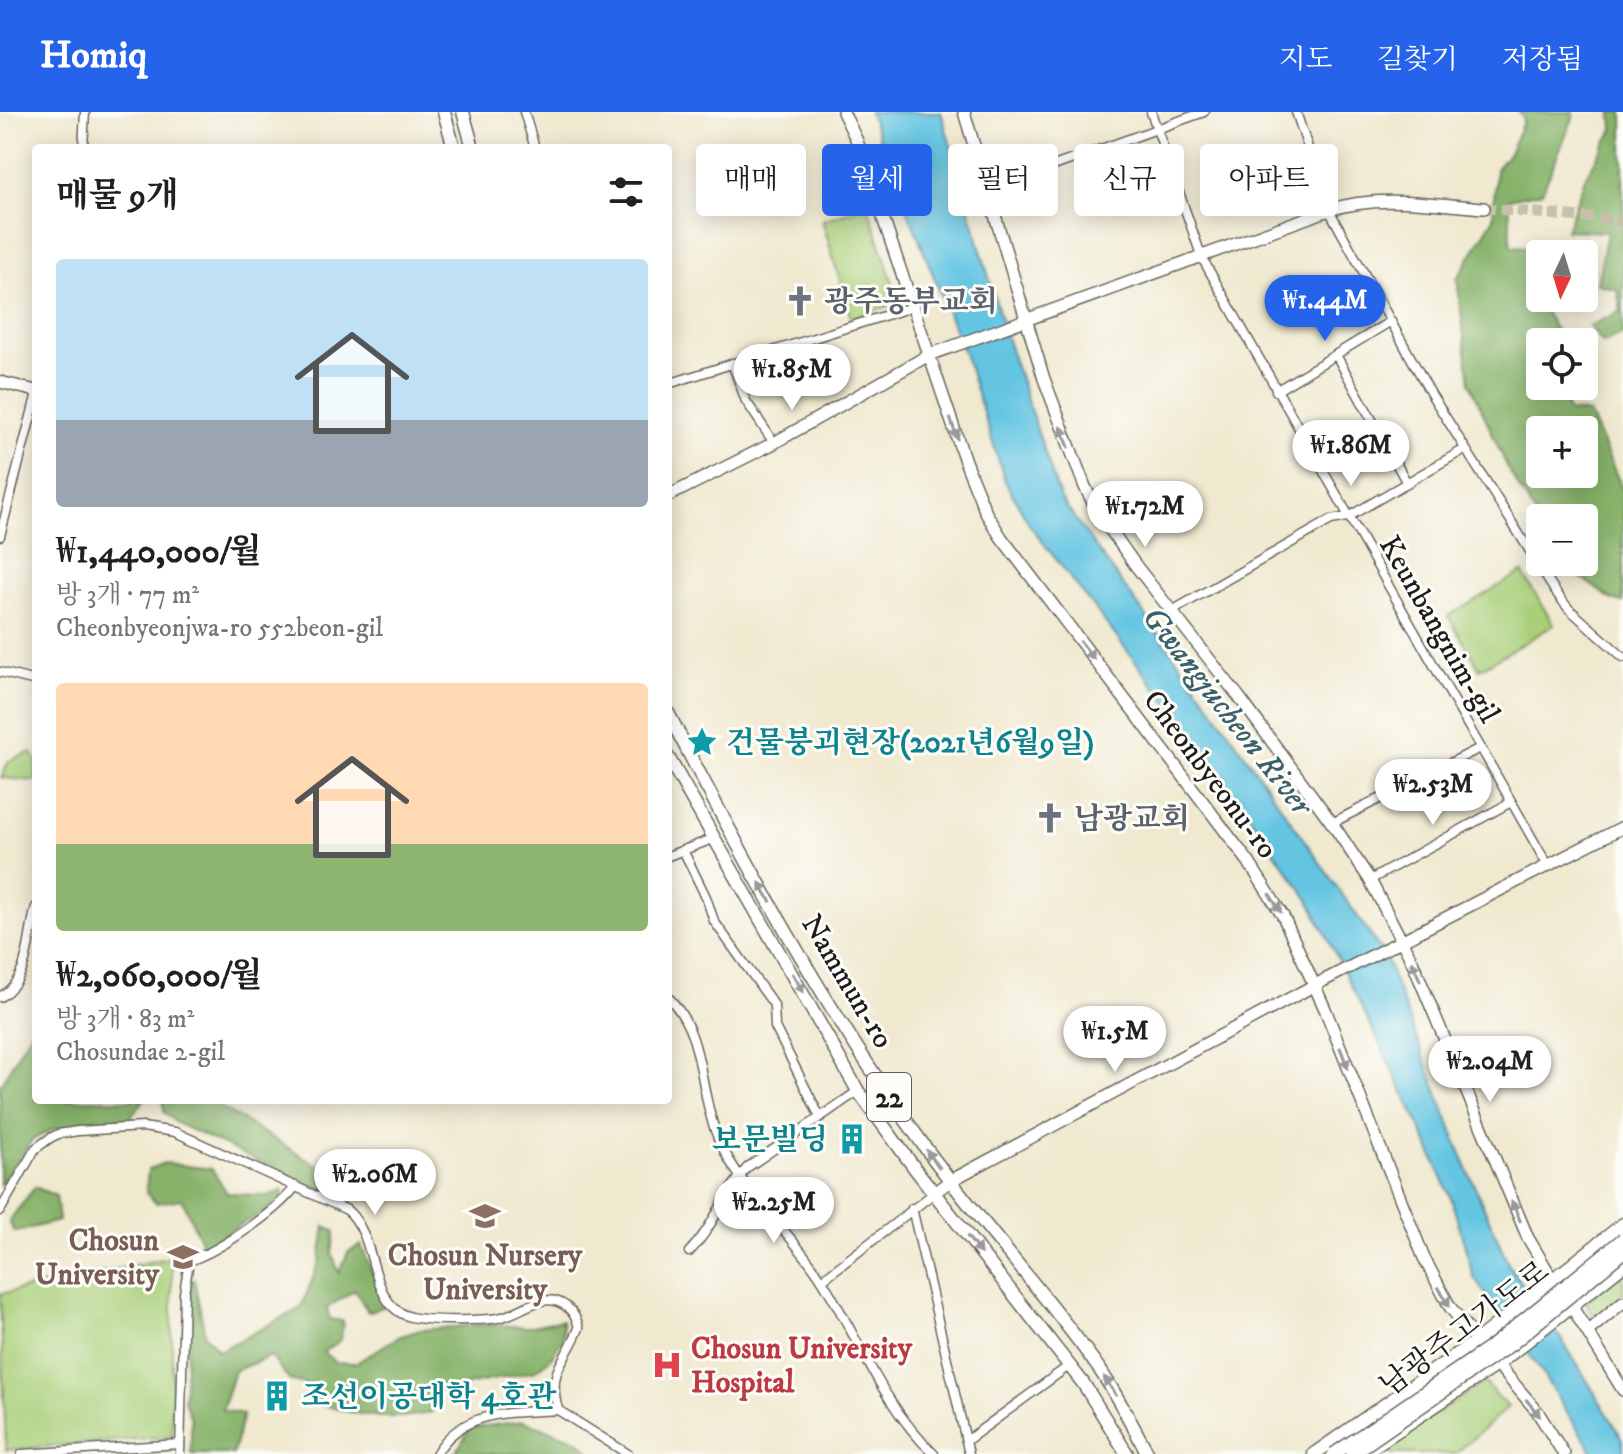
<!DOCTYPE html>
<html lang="ko">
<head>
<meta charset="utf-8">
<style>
  body { margin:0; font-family:"IM FELL DW Pica","Noto Serif KR",serif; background:#f6f6f6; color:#202124; height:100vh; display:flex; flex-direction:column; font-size:30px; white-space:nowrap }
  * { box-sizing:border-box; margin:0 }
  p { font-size:26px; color:#757577 }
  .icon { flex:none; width:44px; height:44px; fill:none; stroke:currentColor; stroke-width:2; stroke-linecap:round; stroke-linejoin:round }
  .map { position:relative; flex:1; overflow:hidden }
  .sheet { position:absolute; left:32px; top:32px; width:640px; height:960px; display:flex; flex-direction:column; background:#fff; border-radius:8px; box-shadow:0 4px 20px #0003 }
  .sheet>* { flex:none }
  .hud { position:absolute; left:696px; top:32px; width:760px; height:72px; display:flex; gap:16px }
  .needle { width:52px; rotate:184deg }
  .controls { position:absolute; left:1526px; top:128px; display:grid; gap:16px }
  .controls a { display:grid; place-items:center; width:72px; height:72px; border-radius:8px; background:#fff; box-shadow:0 4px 20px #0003; font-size:40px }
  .price { position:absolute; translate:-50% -68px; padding:0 18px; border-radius:28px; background:#fff; color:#222; font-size:26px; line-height:52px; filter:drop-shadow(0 2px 4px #0008) }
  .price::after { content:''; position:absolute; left:50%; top:48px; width:24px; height:18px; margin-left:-12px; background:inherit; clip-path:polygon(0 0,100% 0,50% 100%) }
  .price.on { background:#2563eb; color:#fff }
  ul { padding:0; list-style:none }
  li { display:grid; align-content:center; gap:16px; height:424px; padding:0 24px }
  li span { display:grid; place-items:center; height:248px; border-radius:8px; color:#555 }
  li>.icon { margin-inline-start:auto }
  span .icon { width:144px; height:144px; fill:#fffc; stroke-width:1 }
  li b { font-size:34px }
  h2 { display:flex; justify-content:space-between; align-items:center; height:96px; padding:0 24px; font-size:34px }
  .chip { padding:0 28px; border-radius:8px; background:#fff; box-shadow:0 4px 20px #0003; font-size:28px; line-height:72px }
  .chip.on { background:#2563eb; color:#fff }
  header { display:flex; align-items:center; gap:48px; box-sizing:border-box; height:112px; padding:0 40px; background:#2563eb; color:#fff }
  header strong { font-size:38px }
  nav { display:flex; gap:44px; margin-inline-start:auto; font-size:28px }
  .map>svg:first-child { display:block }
  .green { fill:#a9cf79; stroke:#62764a; stroke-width:2 }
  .forest { fill:#86b269; stroke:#516742; stroke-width:2; fill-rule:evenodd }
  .water { fill:#64c5e2; stroke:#40707f; stroke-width:2 }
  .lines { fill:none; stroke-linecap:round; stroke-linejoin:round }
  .secondary-tunnel { stroke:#c6c0ac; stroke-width:11; stroke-dasharray:11 5.5; stroke-linecap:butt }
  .street-casing { stroke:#66645b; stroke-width:11 }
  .secondary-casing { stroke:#66645b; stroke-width:14 }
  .primary-casing { stroke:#66645b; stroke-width:15 }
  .street { stroke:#fff; stroke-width:8 }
  .secondary { stroke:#fff; stroke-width:11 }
  .primary { stroke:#fff; stroke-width:12 }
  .primary-bridge-casing { stroke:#66645b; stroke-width:15; stroke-linecap:butt }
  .primary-bridge { stroke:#fff; stroke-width:12 }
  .oneway { fill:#999 }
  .labels { text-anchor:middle; stroke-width:6; stroke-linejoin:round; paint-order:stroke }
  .shield { fill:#fdfcf7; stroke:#605f5e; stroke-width:2 }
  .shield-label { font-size:28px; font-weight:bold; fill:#1c1c1c }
  .worship-label { font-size:30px; font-weight:bold; fill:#5b616d; stroke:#fdfcf7; text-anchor:start }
  .street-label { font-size:30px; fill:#1c1c1c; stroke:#fdfcf7 }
  .culture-label { font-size:30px; font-weight:bold; fill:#0d838f; stroke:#fdfcf7; text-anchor:start }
  .education-label { font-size:30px; font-weight:bold; fill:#785e54; stroke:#fdfcf7; text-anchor:end }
  .health-label { font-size:30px; font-weight:bold; fill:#be3a42; stroke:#fdfcf7; text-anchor:start }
  .water-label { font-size:32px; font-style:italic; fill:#39606b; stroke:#fdfcf7 }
</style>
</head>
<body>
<header>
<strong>Homiq</strong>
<nav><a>지도</a><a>길찾기</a><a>저장됨</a></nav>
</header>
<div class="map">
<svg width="1623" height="1342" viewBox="0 0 1623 1342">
  <rect width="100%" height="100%" fill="#fdfcf7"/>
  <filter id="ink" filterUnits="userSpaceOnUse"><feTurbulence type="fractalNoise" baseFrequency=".0125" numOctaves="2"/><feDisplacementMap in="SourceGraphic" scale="16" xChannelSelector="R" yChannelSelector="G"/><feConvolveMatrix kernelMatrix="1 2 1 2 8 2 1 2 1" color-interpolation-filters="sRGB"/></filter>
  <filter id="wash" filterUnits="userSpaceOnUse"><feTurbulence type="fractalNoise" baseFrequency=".006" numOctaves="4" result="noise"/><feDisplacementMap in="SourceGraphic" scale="32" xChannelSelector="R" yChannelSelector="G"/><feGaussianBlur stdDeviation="1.8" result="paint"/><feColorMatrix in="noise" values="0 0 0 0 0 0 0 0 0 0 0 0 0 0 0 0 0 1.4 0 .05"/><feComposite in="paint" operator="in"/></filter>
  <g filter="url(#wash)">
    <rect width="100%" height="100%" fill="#f0e9d0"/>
    <g class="green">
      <polygon points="868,94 898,187 893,193 851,206 822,108"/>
      <polygon points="1522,460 1554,513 1480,557 1448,504"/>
      <polygon points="31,640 36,647 36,669 1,666 9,649"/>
      <polygon points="172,1145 172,1324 6,1338 0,1182"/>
      <polygon points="1623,1159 1623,1190 1597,1212 1586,1190"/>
      <polygon points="1484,1270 1508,1295 1455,1342 1375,1342"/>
    </g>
    <g class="forest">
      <path d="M1519 0H1573L1574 4 1542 80 1509 87 1511 134 1542 136 1547 142H1540V186H1552L1544 198 1557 220 1548 230H1540V274H1559L1568 300 1589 301 1623 378V491L1611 487 1569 457 1565 450H1584V406H1540V410L1509 359 1470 271 1457 167 1493 107 1496 57 1509 41 1524 8ZM1540 318H1584V362H1540Z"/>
      <polygon points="1612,0 1623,0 1623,222 1603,231 1589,214 1621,199 1617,177 1597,172 1607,120 1566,118 1585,66 1613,18"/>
      <polygon points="32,917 36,918 36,988 144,988 126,1012 54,1017 32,1028 0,1074 0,974"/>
      <polygon points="163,988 209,988 355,1076 350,1092 176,1011 164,1000"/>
      <polygon points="164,1051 212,1057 227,1081 268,1084 282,1078 284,1084 267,1098 203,1134 182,1087 156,1091 146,1081 148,1058"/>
      <polygon points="35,1075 56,1084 59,1109 14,1120 9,1109"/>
      <path d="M325 1114 335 1119 332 1141 339 1161 348 1140 361 1133 386 1194 368 1200 355 1178 327 1196 330 1207 343 1209 341 1228 323 1240 335 1250 356 1251 398 1225 420 1218 485 1212 527 1215 562 1208 563 1227 550 1247 534 1259 428 1281 432 1300C389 1312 346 1301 305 1287L309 1273 289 1268 271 1244 234 1259 222 1298 243 1302 233 1342H191V1307L184 1288 191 1172 194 1167 205 1223 219 1239 301 1196 320 1148Z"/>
      <polygon points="523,1309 578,1328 592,1342 455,1342 470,1316"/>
    </g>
    <polygon class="water" points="869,0 941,0 1007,228 1060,386 1206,587 1385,844 1465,1052 1509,1153 1564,1231 1623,1327 1623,1342 1594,1342 1536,1252 1474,1166 1451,1086 1418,1010 1309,788 1167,590 1031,415 1005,369 965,244"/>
  </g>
  <g filter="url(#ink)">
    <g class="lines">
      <polyline class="secondary-tunnel" points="1484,96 1623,109"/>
      <g class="street-casing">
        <g id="street">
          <polyline points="524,0 535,36"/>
          <polyline points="1151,0 1202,146 1548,754"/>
          <polyline points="1296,0 1329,98 1431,282 1555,479 1568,496 1623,545"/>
          <polyline points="83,36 85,0"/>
          <polyline points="987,78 1204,0"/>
          <polyline points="1336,243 1407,371"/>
          <polyline points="732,251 746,289 774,331"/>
          <polyline points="668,272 912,195"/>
          <polyline points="1276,279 1391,209"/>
          <polyline points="0,424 36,285"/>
          <polyline points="1172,499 1331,408 1348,405 1465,337"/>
          <polyline points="0,560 36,569"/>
          <polyline points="1332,711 1480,636"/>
          <polyline points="683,738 706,785 714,809 774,893 775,915 820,1005"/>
          <polyline points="668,744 715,726"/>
          <polyline points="1370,768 1511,690"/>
          <path d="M0 885C31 867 27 825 36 795"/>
          <path d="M668 885C706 923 698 979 718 1026 741 1080 791 1119 822 1168 859 1227 883 1294 934 1342"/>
          <polyline points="912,1096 969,1342"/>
          <path d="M0 1099 35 1037 50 1026 58 1022 78 1019 143 1015 175 1020 347 1098C380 1126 367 1194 411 1205 429 1209 479 1209 498 1206 521 1202 544 1176 567 1195 574 1201 577 1207 579 1216 565 1252 547 1256 558 1298L628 1342"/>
          <path d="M689 1140C715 1114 724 1080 748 1055L858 979"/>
          <polyline points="822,1168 934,1081"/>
          <polyline points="966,1329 1070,1253"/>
          <polyline points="22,1342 180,1332"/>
          <path d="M180 1342 184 1181 189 1149C221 1138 275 1101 296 1074"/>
          <path d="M436 1342C462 1297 512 1301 558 1298"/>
        </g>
      </g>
      <g class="secondary-casing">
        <g id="secondary">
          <polyline points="843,0 857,29 965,349 986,401 1001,425 1248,749 1283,804 1325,897 1424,1146 1450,1195 1482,1235"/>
          <polyline points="964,0 1044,267 1085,375 1098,400 1136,454 1239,585 1332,711 1370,768 1412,849 1528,1126 1556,1173"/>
          <polyline points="0,270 36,279"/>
          <path d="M668 384 774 331 929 243 1329 98C1378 82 1433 92 1484 96"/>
          <polyline points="934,1081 950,1069 1315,873 1623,715"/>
          <polyline points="1567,1187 1623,1278"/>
          <polyline points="1588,1219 1623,1190"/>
          <polyline points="1493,1247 1537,1299 1564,1342"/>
        </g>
      </g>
      <g class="primary-casing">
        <g id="primary">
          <polyline points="444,0 454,36"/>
          <polyline points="463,0 473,36"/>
          <path d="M668 601C742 744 823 894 917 1024 974 1105 1043 1177 1100 1258 1118 1285 1133 1314 1148 1342"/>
          <polyline points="668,645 858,979 916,1058 1083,1271 1127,1342"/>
          <polyline points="1368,1338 1498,1252 1623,1153"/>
          <polyline points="1314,1342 1476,1229 1623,1112"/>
        </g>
      </g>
      <use href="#street" class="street"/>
      <use href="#secondary" class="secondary"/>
      <use href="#primary" class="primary"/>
      <g class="primary-bridge-casing">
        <g id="primary-bridge">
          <polyline points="1334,1342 1488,1237 1623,1127"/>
          <polyline points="1352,1342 1513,1231 1623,1140"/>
        </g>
      </g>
      <use href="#primary-bridge" class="primary-bridge"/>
    </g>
    <defs><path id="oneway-solid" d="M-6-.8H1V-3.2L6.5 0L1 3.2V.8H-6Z" transform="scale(2)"/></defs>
    <g class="oneway">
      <use href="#oneway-solid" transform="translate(954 317) rotate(71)"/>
      <use href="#oneway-solid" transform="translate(1065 325) rotate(-111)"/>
      <use href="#oneway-solid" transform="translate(1087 538) rotate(52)"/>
      <use href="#oneway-solid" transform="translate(765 780) rotate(-121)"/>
      <use href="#oneway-solid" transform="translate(1275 791) rotate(58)"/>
      <use href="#oneway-solid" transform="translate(1416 859) rotate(-113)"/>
      <use href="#oneway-solid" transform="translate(798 871) rotate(60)"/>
      <use href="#oneway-solid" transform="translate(1344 946) rotate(69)"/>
      <use href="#oneway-solid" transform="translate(933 1047) rotate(-127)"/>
      <use href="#oneway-solid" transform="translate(1516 1099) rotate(-113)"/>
      <use href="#oneway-solid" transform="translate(974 1133) rotate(52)"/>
      <use href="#oneway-solid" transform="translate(1444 1185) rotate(60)"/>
      <use href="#oneway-solid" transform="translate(1110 1274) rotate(-123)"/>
      <use href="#oneway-solid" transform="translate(1533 1296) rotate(51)"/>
    </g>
  </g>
  <defs>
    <g id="church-bare" transform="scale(2.4)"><path d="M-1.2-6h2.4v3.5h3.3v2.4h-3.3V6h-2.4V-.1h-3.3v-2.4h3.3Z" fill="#6b7280" stroke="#fdfcf7" stroke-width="2.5" paint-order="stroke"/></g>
    <g id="sight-bare" transform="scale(2.4)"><path d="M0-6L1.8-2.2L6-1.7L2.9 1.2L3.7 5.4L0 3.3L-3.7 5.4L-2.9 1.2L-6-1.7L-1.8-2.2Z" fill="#0f9aa8" stroke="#fdfcf7" stroke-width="2.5" paint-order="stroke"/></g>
    <g id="building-bare" transform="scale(2.4)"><path d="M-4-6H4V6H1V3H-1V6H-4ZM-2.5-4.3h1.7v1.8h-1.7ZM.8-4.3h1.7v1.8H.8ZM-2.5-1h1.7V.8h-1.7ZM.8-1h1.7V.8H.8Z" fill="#0f9aa8" stroke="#fdfcf7" stroke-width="2.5" paint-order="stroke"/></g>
    <g id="university-bare" transform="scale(2.4)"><path d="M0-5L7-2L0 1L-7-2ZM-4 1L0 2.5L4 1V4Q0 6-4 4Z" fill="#8d6e63" stroke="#fdfcf7" stroke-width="2.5" paint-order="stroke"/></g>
    <g id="hospital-bare" transform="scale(2.4)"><path d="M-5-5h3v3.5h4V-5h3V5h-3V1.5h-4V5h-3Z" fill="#e0444e" stroke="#fdfcf7" stroke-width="2.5" paint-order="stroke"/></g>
  </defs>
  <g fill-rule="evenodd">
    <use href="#church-bare" x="800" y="189"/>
    <use href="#sight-bare" x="702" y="630"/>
    <use href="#church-bare" x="1050" y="706"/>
    <use href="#building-bare" x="852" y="1027"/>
    <use href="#university-bare" x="485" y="1104"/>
    <use href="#university-bare" x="183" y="1145"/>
    <use href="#hospital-bare" x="667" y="1253"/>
    <use href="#building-bare" x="277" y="1284"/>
  </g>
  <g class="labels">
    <rect class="shield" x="867" y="961" width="44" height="48" rx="6"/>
    <g class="shield-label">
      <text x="889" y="995">22</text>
    </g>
    <g class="worship-label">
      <text x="824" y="199">광주동부교회</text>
      <text x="1074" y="716">남광교회</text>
    </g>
    <g class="street-label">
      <text transform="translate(1440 517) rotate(60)" y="10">Keunbangnim-gil</text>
      <text transform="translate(1211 662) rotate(53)" y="10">Cheonbyeonu-ro</text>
      <text transform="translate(848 869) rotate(59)" y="10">Nammun-ro</text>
      <text transform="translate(1464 1216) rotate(-37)" y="10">남광주고가도로</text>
    </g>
    <g class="culture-label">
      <text x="726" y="640">건물붕괴현장(2021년6월9일)</text>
      <text x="828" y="1037" text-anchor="end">보문빌딩</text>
      <text x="301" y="1294">조선이공대학 4호관</text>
    </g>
    <g class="education-label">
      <text x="159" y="1138">Chosun<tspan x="159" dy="34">University</tspan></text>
      <text x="485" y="1153" text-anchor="middle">Chosun Nursery<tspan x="485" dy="34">University</tspan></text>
    </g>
    <g class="health-label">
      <text x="691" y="1246">Chosun University<tspan x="691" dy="34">Hospital</tspan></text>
    </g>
    <g class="water-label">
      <text transform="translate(1228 598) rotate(52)" y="11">Gwangjucheon River</text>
    </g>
  </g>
</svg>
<div class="controls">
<a><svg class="needle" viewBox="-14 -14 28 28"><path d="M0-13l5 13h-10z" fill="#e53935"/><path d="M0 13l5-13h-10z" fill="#757577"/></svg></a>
<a><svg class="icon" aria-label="locate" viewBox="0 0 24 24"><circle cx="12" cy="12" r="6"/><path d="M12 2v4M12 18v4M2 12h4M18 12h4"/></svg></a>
<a>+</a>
<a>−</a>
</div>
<b class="price on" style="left:1325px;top:231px">₩1.44M</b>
<b class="price" style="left:792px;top:300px">₩1.85M</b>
<b class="price" style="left:1351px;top:376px">₩1.86M</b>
<b class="price" style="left:1145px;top:437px">₩1.72M</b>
<b class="price" style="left:1433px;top:715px">₩2.53M</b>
<b class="price" style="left:1115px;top:962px">₩1.5M</b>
<b class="price" style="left:1490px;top:992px">₩2.04M</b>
<b class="price" style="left:375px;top:1105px">₩2.06M</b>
<b class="price" style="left:774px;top:1133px">₩2.25M</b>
<div class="hud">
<a class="chip">매매</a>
<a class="chip on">월세</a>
<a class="chip">필터</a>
<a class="chip">신규</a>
<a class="chip">아파트</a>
</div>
<section class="sheet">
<h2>매물 9개<svg class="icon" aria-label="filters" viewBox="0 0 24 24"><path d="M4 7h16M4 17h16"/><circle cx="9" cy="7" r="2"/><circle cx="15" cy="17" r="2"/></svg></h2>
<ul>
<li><span style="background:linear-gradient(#bfe0f5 65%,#9aa5b1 0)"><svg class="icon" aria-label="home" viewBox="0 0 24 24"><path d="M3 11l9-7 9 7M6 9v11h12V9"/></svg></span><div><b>₩1,440,000/월</b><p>방 3개 · 77 m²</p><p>Cheonbyeonjwa-ro 552beon-gil</p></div></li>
<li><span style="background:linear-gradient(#ffd9b3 65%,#8fb573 0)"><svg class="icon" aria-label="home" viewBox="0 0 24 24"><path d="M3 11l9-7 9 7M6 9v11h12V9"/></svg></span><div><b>₩2,060,000/월</b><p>방 3개 · 83 m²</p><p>Chosundae 2-gil</p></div></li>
</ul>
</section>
</div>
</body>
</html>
